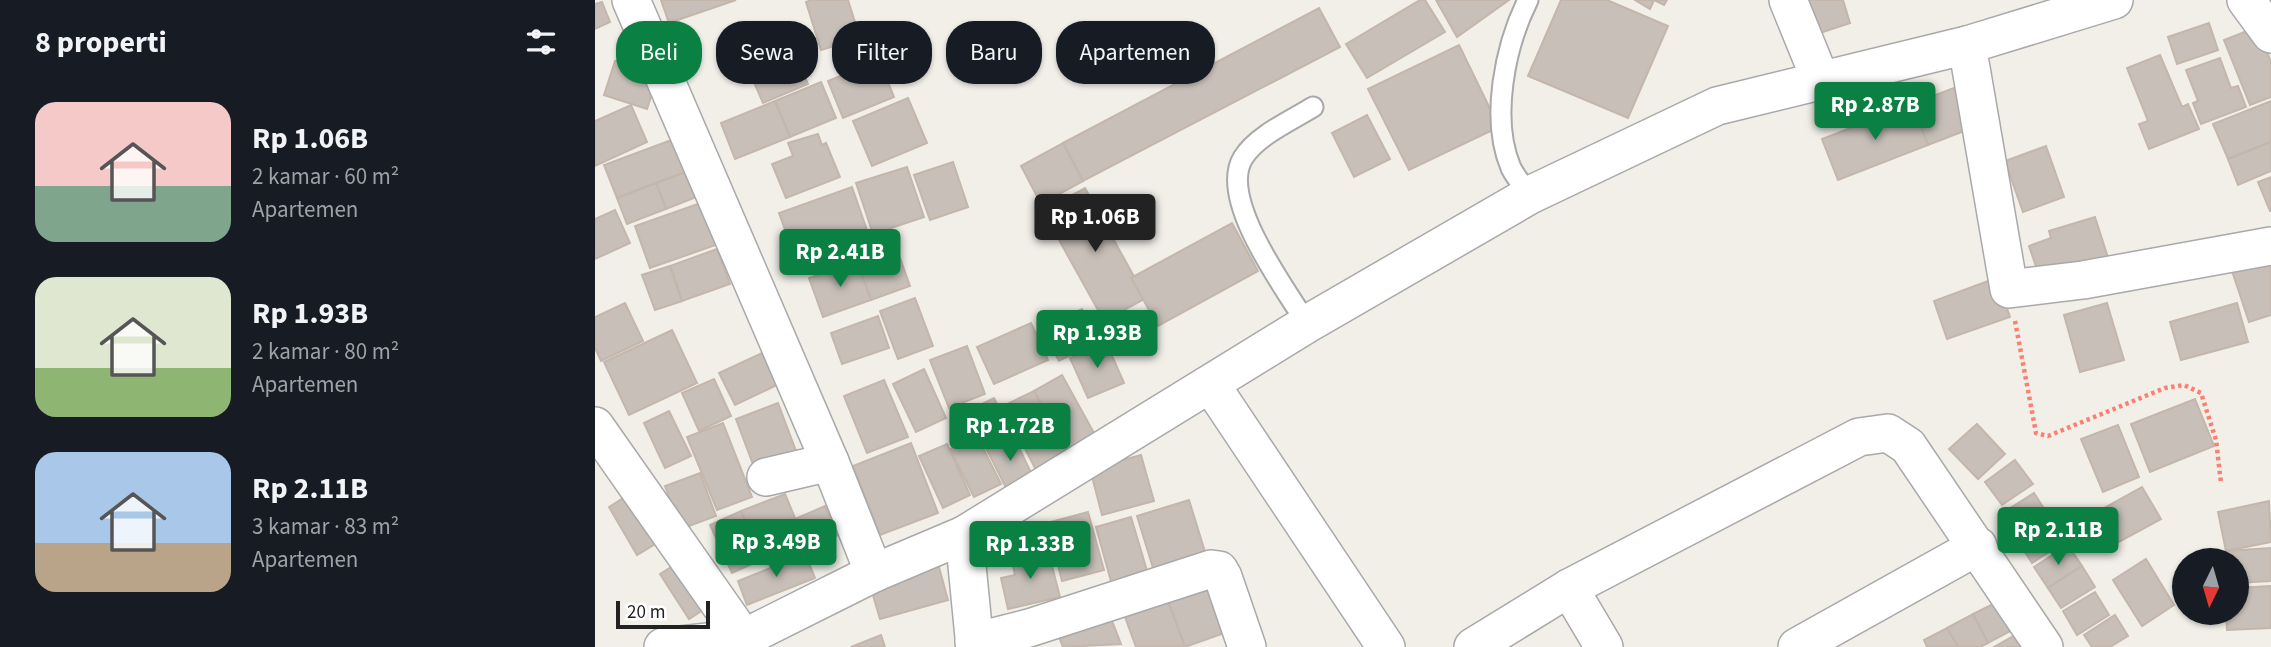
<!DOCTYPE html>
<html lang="id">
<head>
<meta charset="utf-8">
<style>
  body { margin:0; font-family:"Source Sans 3",sans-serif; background:#242831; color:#f1f3f6; height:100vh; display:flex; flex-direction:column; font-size:26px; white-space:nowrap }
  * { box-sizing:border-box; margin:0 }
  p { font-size:23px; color:#9ea1a6 }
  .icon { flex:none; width:38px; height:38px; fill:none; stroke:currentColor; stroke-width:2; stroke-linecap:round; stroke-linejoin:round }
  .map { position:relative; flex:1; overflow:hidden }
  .drawer { display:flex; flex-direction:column; background:#171b24; width:595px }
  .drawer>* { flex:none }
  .guide { position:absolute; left:21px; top:21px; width:665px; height:63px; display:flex; gap:14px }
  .needle { width:46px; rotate:185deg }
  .tools { position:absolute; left:1577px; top:548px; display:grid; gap:14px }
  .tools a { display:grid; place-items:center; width:77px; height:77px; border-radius:50%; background:#171b24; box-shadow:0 2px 5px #0004; font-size:35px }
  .scale { position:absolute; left:21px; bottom:18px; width:94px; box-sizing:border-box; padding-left:7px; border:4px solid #222; border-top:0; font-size:19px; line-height:24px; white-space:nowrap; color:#222; -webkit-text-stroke:5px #fff; paint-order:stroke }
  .price { position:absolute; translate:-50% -60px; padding:0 16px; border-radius:7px; background:#0b8043; color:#fff; font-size:23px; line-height:46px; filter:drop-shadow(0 2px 4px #0008) }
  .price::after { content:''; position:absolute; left:50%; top:42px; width:21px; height:16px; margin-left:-10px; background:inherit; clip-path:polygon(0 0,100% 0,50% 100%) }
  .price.active { background:#222; color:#fff }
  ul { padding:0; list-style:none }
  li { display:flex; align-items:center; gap:21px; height:175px; padding:0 35px }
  li span { display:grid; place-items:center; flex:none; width:196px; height:140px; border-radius:21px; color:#555 }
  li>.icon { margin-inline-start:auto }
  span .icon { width:84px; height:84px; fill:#fffc; stroke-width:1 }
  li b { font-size:30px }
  h2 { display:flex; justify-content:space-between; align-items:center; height:84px; padding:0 35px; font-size:30px }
  .pill { padding:0 24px; border-radius:28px; background:#171b24; box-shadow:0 2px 5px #0004; font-size:24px; line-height:63px }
  .pill.active { background:#0b8043; color:#fff }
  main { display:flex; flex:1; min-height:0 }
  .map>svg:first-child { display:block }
  .building { fill:#c7bfb8; stroke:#c4b6ab; stroke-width:2 }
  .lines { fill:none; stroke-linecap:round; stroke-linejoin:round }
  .service-casing { stroke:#a9a9a9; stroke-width:23 }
  .minor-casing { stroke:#a9a9a9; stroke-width:40 }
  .path { stroke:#fa8072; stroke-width:4.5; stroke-dasharray:3.5 3.5; stroke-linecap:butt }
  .service { stroke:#fff; stroke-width:19 }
  .minor { stroke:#fff; stroke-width:37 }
</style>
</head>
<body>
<main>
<section class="drawer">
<h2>8 properti<svg class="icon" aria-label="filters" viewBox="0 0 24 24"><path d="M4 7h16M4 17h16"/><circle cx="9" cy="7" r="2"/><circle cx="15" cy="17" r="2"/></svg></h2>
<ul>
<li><span style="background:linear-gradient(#f6c9c9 60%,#7fa58c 0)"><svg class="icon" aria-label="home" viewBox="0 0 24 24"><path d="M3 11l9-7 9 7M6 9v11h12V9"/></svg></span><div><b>Rp 1.06B</b><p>2 kamar · 60 m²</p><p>Apartemen</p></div></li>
<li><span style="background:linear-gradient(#dfe7d0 65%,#8fb573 0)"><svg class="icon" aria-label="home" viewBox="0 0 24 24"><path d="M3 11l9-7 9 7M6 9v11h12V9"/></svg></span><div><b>Rp 1.93B</b><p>2 kamar · 80 m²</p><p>Apartemen</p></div></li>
<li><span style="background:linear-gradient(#a9c7e8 65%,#b9a48a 0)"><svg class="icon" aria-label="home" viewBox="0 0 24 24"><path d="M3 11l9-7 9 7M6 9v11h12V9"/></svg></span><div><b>Rp 2.11B</b><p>3 kamar · 83 m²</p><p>Apartemen</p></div></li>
</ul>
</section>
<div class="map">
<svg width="1676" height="647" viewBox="0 0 1676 647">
  <rect width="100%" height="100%" fill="#f2efe9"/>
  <g class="building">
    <polygon points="66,0 141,0 74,23"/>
    <polygon points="216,0 253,0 265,38 226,50 211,2"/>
    <polygon points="825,0 830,0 850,32 772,78 751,44"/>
    <polygon points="841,0 914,0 862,37"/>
    <polygon points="966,0 1012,0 1073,26 1033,118 933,76"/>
    <polygon points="1040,0 1072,0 1069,5 1059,0 1055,9"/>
    <polygon points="1208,0 1248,0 1255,23 1219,35"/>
    <polygon points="7,2 15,22 0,29 0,4"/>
    <polygon points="724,8 745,47 488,181 468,143"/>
    <polygon points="1614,23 1623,50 1582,64 1573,37"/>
    <polygon points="1662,27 1676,62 1676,97 1655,105 1629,40"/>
    <polygon points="196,45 213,84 168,103 151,64"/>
    <polygon points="864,45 904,127 814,170 773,89"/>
    <polygon points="1565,55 1587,107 1593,104 1604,129 1554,149 1544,124 1553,121 1532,68"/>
    <polygon points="1625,58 1636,88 1643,86 1651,107 1606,124 1598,103 1603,101 1591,70"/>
    <polygon points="284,60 299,97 248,118 233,81"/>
    <polygon points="20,61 63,75 52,109 9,95"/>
    <polygon points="226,82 241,118 195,137 180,101"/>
    <polygon points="1364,86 1380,127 1333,145 1317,104"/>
    <polygon points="313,98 332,143 277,166 258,121"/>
    <polygon points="180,101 195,137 140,159 126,123"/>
    <polygon points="1676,101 1676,142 1633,159 1618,124"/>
    <polygon points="1317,104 1333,145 1243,180 1227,139"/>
    <polygon points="36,105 52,142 0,166 0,121"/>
    <polygon points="772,115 795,159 759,177 737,133"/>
    <polygon points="223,134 227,145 231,143 245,177 191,198 177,164 198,156 193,143"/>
    <polygon points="87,136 99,169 22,198 9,165"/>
    <polygon points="1676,142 1676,171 1643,185 1633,159"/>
    <polygon points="468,143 488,181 446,204 426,166"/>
    <polygon points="1451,146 1469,197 1428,212 1410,161"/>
    <polygon points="358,162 373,207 335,220 319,175"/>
    <polygon points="312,167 329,217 278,234 261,183"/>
    <polygon points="99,169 109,194 71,209 61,183"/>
    <polygon points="1676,177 1676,211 1675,211 1663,182"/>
    <polygon points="61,183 71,209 32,224 22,198"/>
    <polygon points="257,187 275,239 203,265 184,213"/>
    <polygon points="490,188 551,298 509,321 448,211"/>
    <polygon points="117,199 132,241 55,268 40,226"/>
    <polygon points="20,210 35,243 0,259 0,219"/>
    <polygon points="1500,217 1516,267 1445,278 1434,246 1456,238 1454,231"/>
    <polygon points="637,223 663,271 563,326 536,278"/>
    <polygon points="301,247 315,286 276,300 262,261"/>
    <polygon points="122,249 135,284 87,301 75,266"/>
    <polygon points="1676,258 1676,315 1654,322 1637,271"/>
    <polygon points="262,261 276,300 228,317 214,278"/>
    <polygon points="75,266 87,301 60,310 47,275"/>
    <polygon points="1401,278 1415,317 1352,339 1339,301"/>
    <polygon points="320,298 338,346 303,359 285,311"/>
    <polygon points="30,303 48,341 6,361 0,348 0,317"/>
    <polygon points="1512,303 1529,360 1485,372 1469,315"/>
    <polygon points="1642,303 1653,342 1586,360 1575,322"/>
    <polygon points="487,309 493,324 468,335 462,320"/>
    <polygon points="283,316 294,348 247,364 236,333"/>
    <polygon points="436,323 453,360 399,384 382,347"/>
    <polygon points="77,330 102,383 34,415 9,362"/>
    <polygon points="478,332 487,349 464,361 455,344"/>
    <polygon points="511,342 529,383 493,398 475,358"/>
    <polygon points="372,346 390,394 354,408 335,360"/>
    <polygon points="167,353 182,385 140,405 124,373"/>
    <polygon points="329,369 351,418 321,432 298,384"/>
    <polygon points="467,375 504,442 476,457 439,391"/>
    <polygon points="119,379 136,416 104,431 87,393"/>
    <polygon points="289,380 313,437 272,453 249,396"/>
    <polygon points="439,391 473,456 442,472 408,406"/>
    <polygon points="399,398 418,435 391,448 373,411"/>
    <polygon points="1600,399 1619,446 1555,472 1536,424"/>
    <polygon points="183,403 204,459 162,475 141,419"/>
    <polygon points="74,411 96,456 70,468 49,423"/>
    <polygon points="128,423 157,497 122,510 92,437"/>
    <polygon points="1382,424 1410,454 1383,479 1354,449"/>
    <polygon points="1523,425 1544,477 1508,492 1486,439"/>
    <polygon points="418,435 439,479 413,492 391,448"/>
    <polygon points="382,436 406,484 379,497 355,449"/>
    <polygon points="316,443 343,513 285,535 258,466"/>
    <polygon points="352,444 375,495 348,508 324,456"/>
    <polygon points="546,455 559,501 507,515 495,469"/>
    <polygon points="1420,460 1438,484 1407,505 1390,482"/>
    <polygon points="105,473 121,516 86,529 70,486"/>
    <polygon points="1547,487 1566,519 1511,549 1493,517"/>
    <polygon points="38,492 67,540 42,555 14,507"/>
    <polygon points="1439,493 1455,518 1422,539 1406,514"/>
    <polygon points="190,494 200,518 174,528 184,551 168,559 146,511"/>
    <polygon points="594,500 611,555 559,571 542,516"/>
    <polygon points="1674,501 1676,542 1631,551 1623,512"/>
    <polygon points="230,506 243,535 190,559 177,529"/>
    <polygon points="146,511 168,559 137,573 115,525"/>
    <polygon points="493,512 509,570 467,581 452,523"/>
    <polygon points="536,517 553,574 517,585 501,527"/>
    <polygon points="1455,518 1471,541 1437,563 1422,539"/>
    <polygon points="1473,545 1487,566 1453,588 1439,567"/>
    <polygon points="1676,548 1676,581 1642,583 1642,560 1632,560 1631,551"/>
    <polygon points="448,550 452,567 457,566 465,597 413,609 406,578 420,575 416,556"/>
    <polygon points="210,554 220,578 152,605 143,581"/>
    <polygon points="1551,559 1579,605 1547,626 1518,580"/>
    <polygon points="342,560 353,600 285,619 273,578"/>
    <polygon points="86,561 114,606 94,619 65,574"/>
    <polygon points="1487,566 1500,587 1466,608 1453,588"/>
    <polygon points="616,572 638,630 590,647 569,590"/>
    <polygon points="1676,586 1676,628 1632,630 1631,612 1642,612 1642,588"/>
    <polygon points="569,590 590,647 541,647 526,606"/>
    <polygon points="1500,592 1514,615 1482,635 1468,611"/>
    <polygon points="1404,601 1419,629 1393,643 1378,614"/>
    <polygon points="512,608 526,644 468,647 460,627"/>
    <polygon points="1378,614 1393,643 1385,647 1363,647 1352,628"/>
    <polygon points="1520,615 1533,636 1515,647 1497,647 1489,635"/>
    <polygon points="1352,628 1363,647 1332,647 1329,640"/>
    <polygon points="286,635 290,647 256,647"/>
    <polygon points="1420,635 1427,647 1399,647"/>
  </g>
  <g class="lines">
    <g class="service-casing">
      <g id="service">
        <path d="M933 0C910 46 895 119 916 168 921 178 929 187 935 195"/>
        <path d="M712 324C690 288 623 199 648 158 661 136 697 120 718 107"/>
      </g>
    </g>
    <g class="minor-casing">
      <g id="minor">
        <polyline points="36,0 235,462 279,573"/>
        <polyline points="1193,0 1226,81"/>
        <polyline points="1651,0 1676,34"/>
        <polyline points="1372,45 1414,289 1488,280 1676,246"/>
        <polyline points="616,385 791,647"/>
        <polyline points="0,426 155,647"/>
        <polyline points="171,477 235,462"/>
        <polyline points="369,535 380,647"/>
        <polyline points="974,588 1264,437 1293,433 1313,446 1449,647"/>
        <polyline points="379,642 434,628 616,569 624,570 628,577 652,647"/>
        <polyline points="68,647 149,638 279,573 369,535 712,324 935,195 1122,106 1372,45 1519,0"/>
        <polyline points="878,647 974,588 1009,647"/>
        <polyline points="1202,647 1383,546"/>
      </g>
    </g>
    <polyline class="path" points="1420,321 1441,433 1453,436 1570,388 1589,385 1606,393 1621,440 1626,483"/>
    <use href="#service" class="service"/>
    <use href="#minor" class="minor"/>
  </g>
</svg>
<div class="tools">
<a><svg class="needle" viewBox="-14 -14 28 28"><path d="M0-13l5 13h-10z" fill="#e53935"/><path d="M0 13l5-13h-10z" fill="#9ea1a6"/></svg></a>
</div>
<div class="scale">20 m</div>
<b class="price" style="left:1280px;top:142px">Rp 2.87B</b>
<b class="price active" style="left:500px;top:254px">Rp 1.06B</b>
<b class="price" style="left:245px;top:289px">Rp 2.41B</b>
<b class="price" style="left:502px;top:370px">Rp 1.93B</b>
<b class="price" style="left:415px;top:463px">Rp 1.72B</b>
<b class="price" style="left:1463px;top:567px">Rp 2.11B</b>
<b class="price" style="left:181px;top:579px">Rp 3.49B</b>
<b class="price" style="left:435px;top:581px">Rp 1.33B</b>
<div class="guide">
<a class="pill active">Beli</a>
<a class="pill">Sewa</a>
<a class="pill">Filter</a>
<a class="pill">Baru</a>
<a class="pill">Apartemen</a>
</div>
</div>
</main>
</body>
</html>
